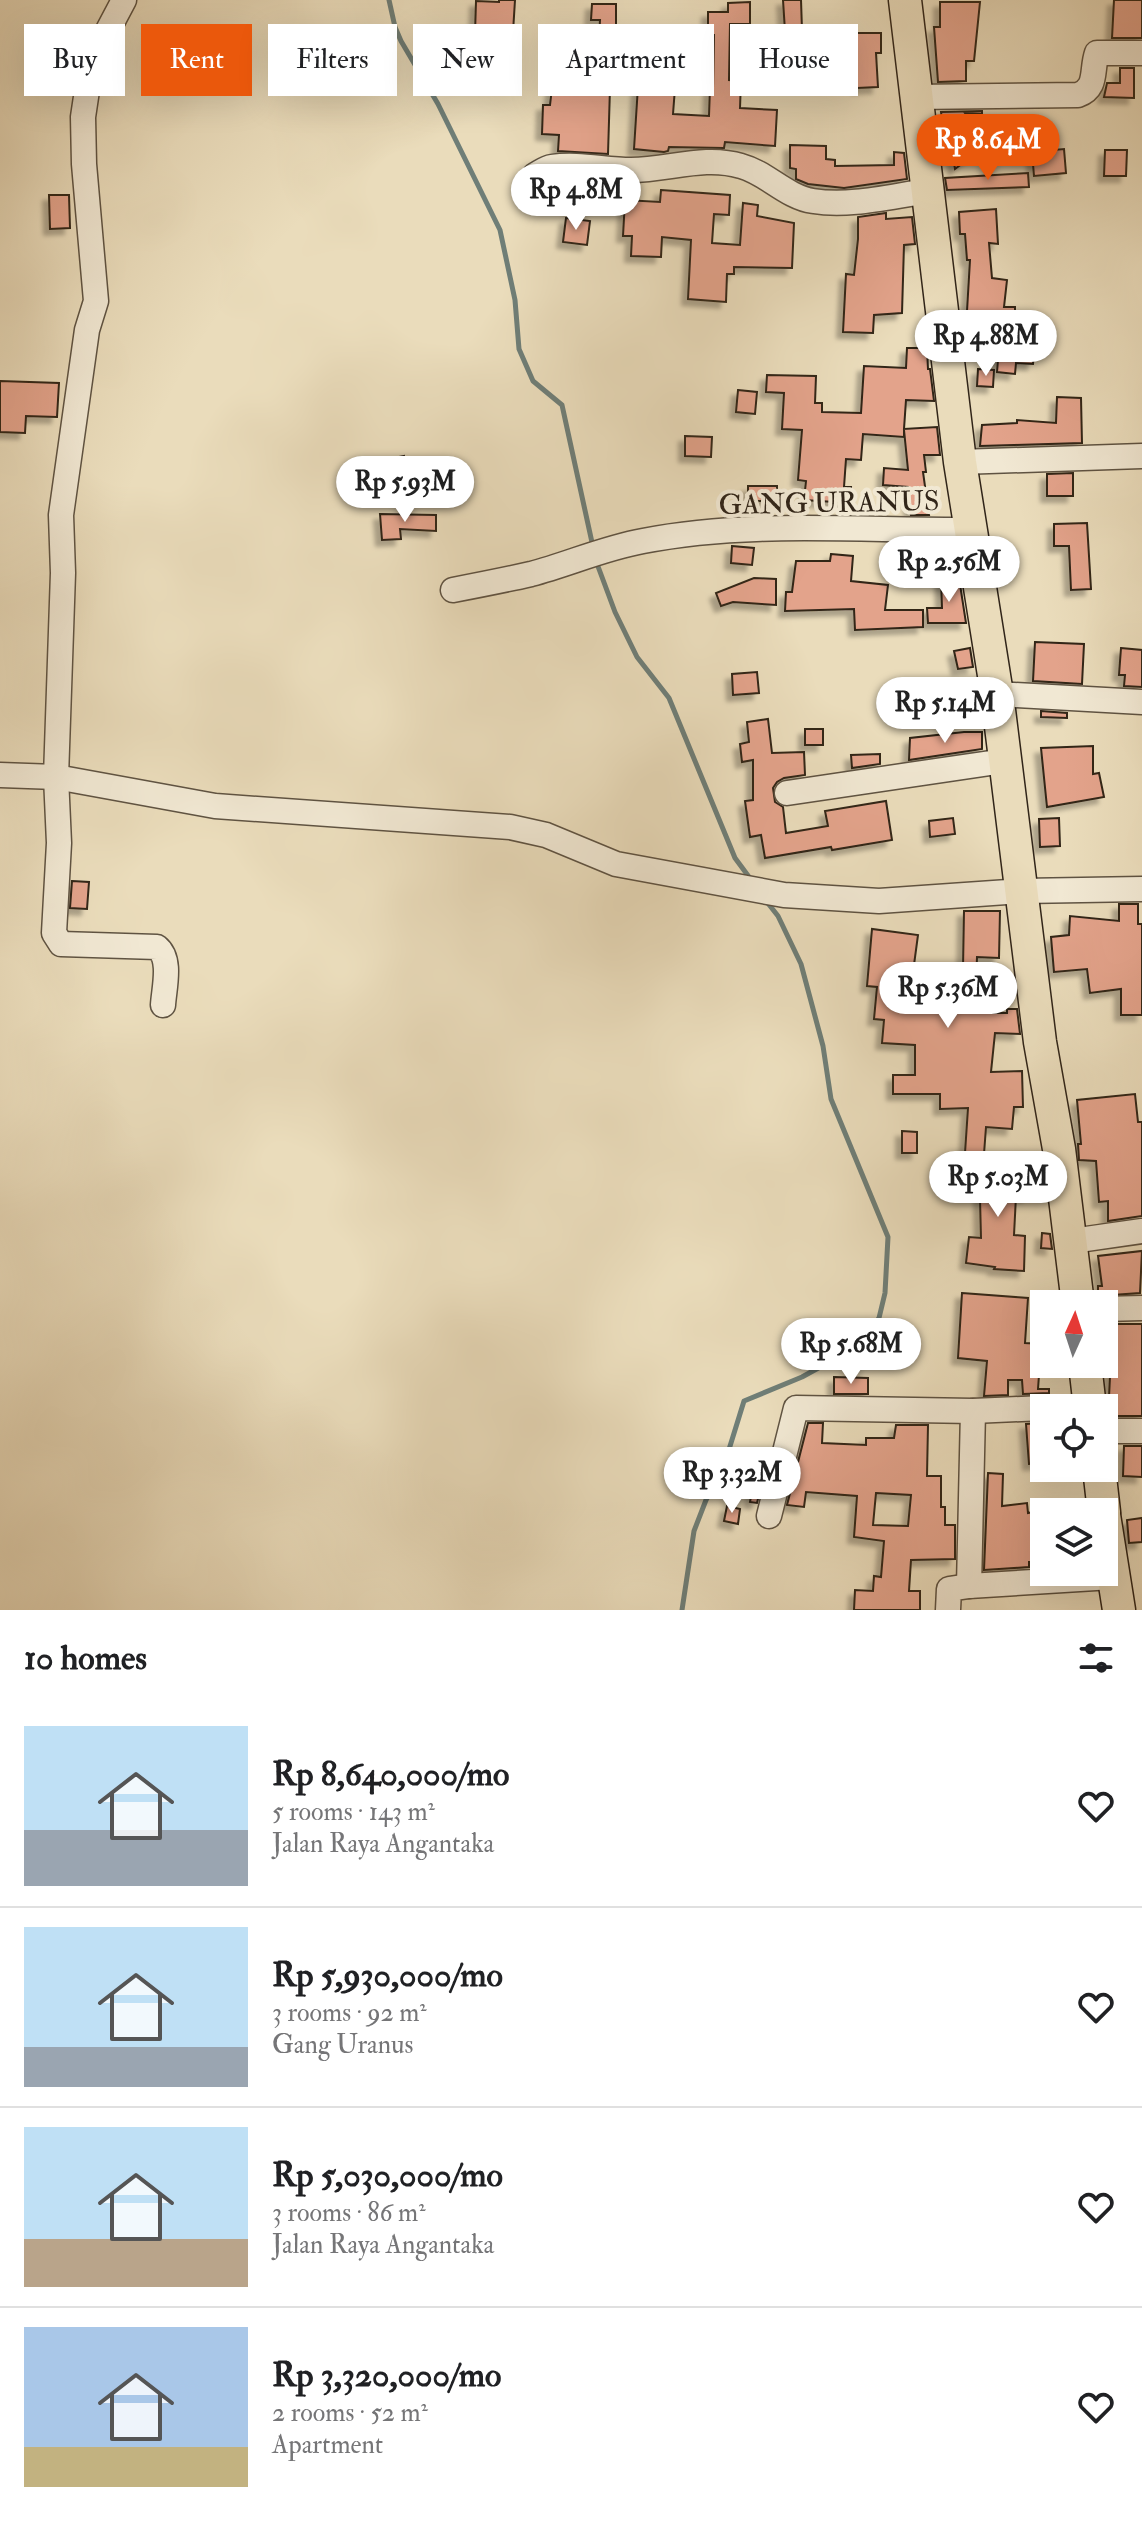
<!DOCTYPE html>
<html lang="en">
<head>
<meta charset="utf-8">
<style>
  body { margin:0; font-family:"IM FELL Double Pica",serif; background:#f2f2f2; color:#202124; height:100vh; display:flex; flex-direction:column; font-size:30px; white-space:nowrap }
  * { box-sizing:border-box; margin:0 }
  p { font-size:26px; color:#757577 }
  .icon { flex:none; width:44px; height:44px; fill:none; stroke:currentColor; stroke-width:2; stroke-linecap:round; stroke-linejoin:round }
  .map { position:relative; height:1610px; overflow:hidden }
  .drawer { display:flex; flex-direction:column; background:#fff; flex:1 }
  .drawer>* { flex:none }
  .banner { position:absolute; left:24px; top:24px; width:1094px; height:72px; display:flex; gap:16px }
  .needle { width:52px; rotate:3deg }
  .tools { position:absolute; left:1030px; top:1290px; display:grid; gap:16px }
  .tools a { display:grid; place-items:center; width:88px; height:88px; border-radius:0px; background:#fff; box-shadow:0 8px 32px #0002; font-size:40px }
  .price { position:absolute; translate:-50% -68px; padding:0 18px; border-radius:28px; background:#fff; color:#222; font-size:26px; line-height:52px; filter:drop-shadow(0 2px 4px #0008) }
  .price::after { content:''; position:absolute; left:50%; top:48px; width:24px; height:18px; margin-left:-12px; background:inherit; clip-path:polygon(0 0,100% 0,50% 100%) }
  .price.active { background:#ea580c; color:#fff }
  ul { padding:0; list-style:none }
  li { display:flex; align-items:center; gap:24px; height:200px; padding:0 24px }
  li+li { border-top:2px solid #e0e0e0 }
  li span { display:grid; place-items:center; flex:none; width:224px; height:160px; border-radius:0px; color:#555 }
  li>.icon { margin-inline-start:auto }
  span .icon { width:96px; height:96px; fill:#fffc; stroke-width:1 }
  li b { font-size:34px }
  h2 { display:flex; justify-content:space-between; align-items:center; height:96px; padding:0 24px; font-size:34px }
  .chip { padding:0 28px; border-radius:0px; background:#fff; box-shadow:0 8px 32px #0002; font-size:28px; line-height:72px }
  .chip.active { background:#ea580c; color:#fff }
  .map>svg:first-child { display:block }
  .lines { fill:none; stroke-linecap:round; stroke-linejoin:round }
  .stream { stroke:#6f7e77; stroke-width:5 }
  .building { fill:#e3a38b; stroke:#312519; stroke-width:2; fill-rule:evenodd; filter:url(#shadow) }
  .minor-casing { stroke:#5f5342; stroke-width:27 }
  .major-casing { stroke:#312519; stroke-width:35 }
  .minor { stroke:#f1e8d3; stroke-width:24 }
  .major { stroke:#eadcbb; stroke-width:32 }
  .labels { text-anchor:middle; stroke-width:8; stroke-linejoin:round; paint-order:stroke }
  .street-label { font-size:28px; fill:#312519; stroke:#f1e8d3 }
</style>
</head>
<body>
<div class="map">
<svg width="1142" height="1610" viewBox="0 0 1142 1610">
  <defs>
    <filter id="shadow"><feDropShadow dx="-6" dy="6" stdDeviation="2" flood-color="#0004"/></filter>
  </defs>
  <rect width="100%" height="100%" fill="#eadcbb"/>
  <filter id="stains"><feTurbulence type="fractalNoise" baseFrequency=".0025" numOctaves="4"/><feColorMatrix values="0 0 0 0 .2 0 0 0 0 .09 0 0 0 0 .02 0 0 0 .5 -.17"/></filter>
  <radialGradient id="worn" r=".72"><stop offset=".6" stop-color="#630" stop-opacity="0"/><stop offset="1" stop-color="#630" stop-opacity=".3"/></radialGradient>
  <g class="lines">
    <g class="stream">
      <polyline points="389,0 395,27 401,41 438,104 500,230 515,300 519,349 533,381 562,405 593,547"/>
      <polyline points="596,561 615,612 637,657 669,698 735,858 752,881"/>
      <polyline points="682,1610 694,1531 706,1500 722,1472 744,1401 802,1377 860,1345 879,1318 885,1293 888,1237 831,1099 823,1046 801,964 778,916 767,902"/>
    </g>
  </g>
  <g class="building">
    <polygon points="499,0 515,0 513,32 506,31 505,47 484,46 485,34 475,34 476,1 499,2"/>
    <polygon points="783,0 801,0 802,30 785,31"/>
    <polygon points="1114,0 1142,0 1142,38 1112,38"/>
    <polygon points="750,2 750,24 730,24 729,80 741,81 740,108 777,110 775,146 725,142 724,148 669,147 668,151 664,152 634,149 638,86 675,88 673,114 709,116 710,88 713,89 714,35 708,35 708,12 728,12 728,3"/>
    <polygon points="940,2 980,2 974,61 966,61 966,81 938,82 934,27 940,27"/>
    <polygon points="592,4 616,4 616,40 599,40 600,20 591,20"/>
    <polygon points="856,33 881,33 881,53 876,53 878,87 857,88"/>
    <polygon points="563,56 590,58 588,87 610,88 608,154 558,151 559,135 542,134 543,105 550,105 553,80 561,81"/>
    <polygon points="1120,68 1134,68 1134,98 1104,97 1107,83 1120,83"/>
    <polygon points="982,111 982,114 965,113 988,144 955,169 951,146 946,147 941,112"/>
    <polygon points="790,145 826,146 826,159 835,160 835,166 894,165 894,152 904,153 907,179 844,188 808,184 796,179 796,169 790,168"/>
    <polygon points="1064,149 1066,173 1034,176 1032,152"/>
    <polygon points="1105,150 1127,150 1126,176 1104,176"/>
    <polygon points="1028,173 1029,187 947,190 945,178"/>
    <polygon points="572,181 608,184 607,195 553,190 554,182"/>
    <polygon points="661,190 730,195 729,215 714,214 712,243 740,245 743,203 758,205 757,216 794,223 792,268 734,267 734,274 727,274 726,302 688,299 691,240 662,237 661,257 631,256 632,236 623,236 625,200 660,202"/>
    <polygon points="49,195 69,195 70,228 50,229"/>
    <polygon points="996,209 998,244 989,243 992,278 1007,280 1004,307 1015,307 1015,322 1027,323 1026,349 1034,350 1033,364 1016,363 1015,374 997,372 1000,336 973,334 974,311 967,311 970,260 967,260 965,234 960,234 959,212"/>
    <polygon points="886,213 886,219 912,217 915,244 904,245 902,313 874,315 873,333 843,332 846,274 854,275 858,239 858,217"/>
    <polygon points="566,218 590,221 587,245 563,242"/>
    <polygon points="907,348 927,348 928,369 930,369 934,401 906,400 904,429 937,427 940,455 924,455 926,472 923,472 929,515 911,515 908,487 883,485 884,468 908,470 904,430 904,437 863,434 861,460 846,459 844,487 851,487 850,503 804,500 806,481 798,480 802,430 782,429 784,393 766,392 767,375 816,376 815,403 822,403 822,412 861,413 864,366 906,368"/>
    <polygon points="978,369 994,370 993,387 977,386"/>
    <polygon points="0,381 59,383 57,417 26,416 25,433 0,432"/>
    <polygon points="738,390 757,392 755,414 736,412"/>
    <polygon points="1057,397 1081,398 1082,443 980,446 982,425 1017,423 1017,420 1056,423"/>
    <polygon points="685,436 712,437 711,457 685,456"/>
    <polygon points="404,456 408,490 385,494 379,461"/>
    <polygon points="1073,473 1073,496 1047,496 1047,474"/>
    <rect x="748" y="486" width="29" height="15"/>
    <polygon points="380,514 436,515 436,531 400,529 401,539 382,540"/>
    <polygon points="1087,523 1091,589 1071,590 1069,546 1054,546 1054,524"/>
    <polygon points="732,546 754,548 752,565 731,563"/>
    <polygon points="831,554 853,556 851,581 888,585 885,610 923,610 923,627 855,630 854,609 785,611 786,592 792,592 796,561 830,561"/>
    <rect x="913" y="561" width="22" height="14"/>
    <polygon points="754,578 776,579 776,605 733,602 721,606 716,593"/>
    <polygon points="959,578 966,623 928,623 927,608 942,608 941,579"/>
    <polygon points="1035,642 1084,644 1082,684 1033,681"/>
    <polygon points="970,648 973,667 958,669 954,651"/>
    <polygon points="1121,648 1142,650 1142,687 1124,686 1125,675 1119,675"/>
    <polygon points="757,672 759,693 733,695 732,674"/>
    <polygon points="915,686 917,707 893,709 891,688"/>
    <polygon points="1041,711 1067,713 1067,718 1041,717"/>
    <polygon points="768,719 772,753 804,752 805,775 784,778 777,782 773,788 775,802 783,807 786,833 828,826 825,811 886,801 892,840 832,850 831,847 765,858 761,835 750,837 745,801 753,800 753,760 742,762 740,744 749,742 747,722"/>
    <rect x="805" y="729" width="18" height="16"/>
    <polygon points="964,732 982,732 982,749 909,760 910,738"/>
    <polygon points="1093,746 1093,774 1099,773 1104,797 1047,807 1041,748"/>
    <polygon points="880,754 880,764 852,768 851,755"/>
    <polygon points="953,818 955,834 930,837 929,821"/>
    <polygon points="1059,818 1060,846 1040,847 1039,819"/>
    <polygon points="72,881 89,882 87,909 70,908"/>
    <polygon points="1119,904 1138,904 1138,924 1142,924 1142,1015 1121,1015 1121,989 1090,993 1087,969 1054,972 1051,937 1069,935 1070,916 1119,921"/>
    <polygon points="964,911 1000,911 999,958 977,957 975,1013 1007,1013 1007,1009 1017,1009 1020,1034 995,1033 991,1072 1022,1071 1023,1107 1014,1107 1012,1129 986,1127 984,1154 965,1153 968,1108 940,1109 940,1094 893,1094 893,1075 915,1075 915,1045 882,1043 884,1020 874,1019 877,987 867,986 872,929 918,935 909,1002 941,1003 943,986 958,987 959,968 963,968"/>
    <polygon points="1135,1094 1138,1122 1142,1122 1142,1216 1108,1221 1108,1201 1099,1202 1096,1161 1079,1160 1078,1144 1081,1144 1077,1100"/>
    <polygon points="902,1131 917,1132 917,1153 902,1153"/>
    <polygon points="996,1159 996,1162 1014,1161 1016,1182 1027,1181 1028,1196 1016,1196 1014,1235 1025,1236 1024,1271 994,1269 995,1267 966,1263 969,1237 981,1238 979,1160"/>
    <polygon points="1042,1233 1050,1234 1052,1249 1041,1248"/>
    <polygon points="1142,1251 1140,1293 1098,1296 1098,1286 1102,1286 1098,1256"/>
    <polygon points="962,1293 1028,1298 1025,1343 1044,1344 1044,1361 1040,1361 1038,1389 1049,1389 1049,1393 1023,1394 1022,1380 1008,1380 1008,1395 984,1396 987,1361 958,1358"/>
    <polygon points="1106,1324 1142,1324 1142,1416 1117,1416 1117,1398 1109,1397 1111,1357 1106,1357"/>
    <polygon points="834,1377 868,1378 868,1394 834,1394"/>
    <path d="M808 1423H823L822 1443 866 1445V1438H894L896 1425H928L927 1476H941V1507H945V1525H955V1559L911 1560 909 1591H920V1610H854L855 1590 873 1591 874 1576 881 1577 884 1541 854 1537 857 1496 806 1492 804 1507 787 1505ZM876 1493 911 1495 908 1526 873 1525Z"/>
    <polygon points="1040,1423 1044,1463 1029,1464 1026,1424"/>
    <polygon points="1124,1446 1142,1446 1142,1477 1123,1476"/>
    <polygon points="757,1464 766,1466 757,1503 750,1502"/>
    <polygon points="988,1473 1003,1474 1002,1506 1027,1503 1028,1513 1044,1510 1044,1547 1032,1549 1032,1562 1029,1562 1029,1567 984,1570"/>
    <polygon points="727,1506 740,1509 738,1524 724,1521"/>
    <polygon points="1142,1518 1142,1542 1129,1543 1127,1520"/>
  </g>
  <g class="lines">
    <g class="minor-casing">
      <g id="minor">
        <path d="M124 0 97 51 89 77 83 117 84 164 96 301 87 330 61 515 63 573 56 777 59 843 54 933 61 944 157 947C172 959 164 988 163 1005"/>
        <path d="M916 97 1078 95C1098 88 1091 70 1097 53H1142"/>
        <path d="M535 175C541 172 545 168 552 167 578 163 605 170 631 170 669 170 704 155 741 166 767 173 786 197 813 201 851 207 891 196 929 191"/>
        <polyline points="960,462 1142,456"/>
        <path d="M453 590C479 585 505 580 531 574 569 564 604 548 643 541 748 520 865 531 972 530"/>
        <polyline points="997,694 1142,702"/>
        <polyline points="0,775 56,777 215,806 510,827 546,835 616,864 784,895 879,901 1022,891 1142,889"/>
        <polyline points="787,793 1004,761"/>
        <polyline points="1072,1241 1142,1231"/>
        <polyline points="1104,1309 1142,1308"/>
        <polyline points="1049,1408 1089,1407"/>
        <polyline points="973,1411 969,1586 1112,1577"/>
        <polyline points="1104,1431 1142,1431"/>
        <polyline points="769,1516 796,1408 973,1411 1044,1408"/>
        <polyline points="948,1610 949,1589 969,1586"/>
      </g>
    </g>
    <g class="major-casing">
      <g id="major">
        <polyline points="905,0 960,462 997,694 1040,1042 1059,1149 1078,1304"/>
        <polyline points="1085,1364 1090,1408"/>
        <polyline points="1099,1468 1104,1512"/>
        <polyline points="1104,1515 1119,1610"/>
      </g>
    </g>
    <use href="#minor" class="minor"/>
    <use href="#major" class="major"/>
  </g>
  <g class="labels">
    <g class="street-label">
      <text transform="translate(829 502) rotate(-1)" y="10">GANG URANUS</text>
    </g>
  </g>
  <rect width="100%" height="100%" filter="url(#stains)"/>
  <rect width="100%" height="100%" fill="url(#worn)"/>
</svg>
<div class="tools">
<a><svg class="needle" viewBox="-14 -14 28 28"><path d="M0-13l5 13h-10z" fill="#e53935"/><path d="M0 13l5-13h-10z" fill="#757577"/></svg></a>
<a><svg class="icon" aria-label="locate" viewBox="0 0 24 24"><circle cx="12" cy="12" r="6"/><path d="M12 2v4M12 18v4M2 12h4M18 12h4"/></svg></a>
<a><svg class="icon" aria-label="layers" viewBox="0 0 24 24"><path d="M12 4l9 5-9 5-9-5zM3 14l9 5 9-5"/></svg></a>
</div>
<b class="price active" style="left:988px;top:182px">Rp 8.64M</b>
<b class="price" style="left:576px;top:232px">Rp 4.8M</b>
<b class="price" style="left:986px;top:378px">Rp 4.88M</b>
<b class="price" style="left:405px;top:524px">Rp 5.93M</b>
<b class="price" style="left:949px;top:604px">Rp 2.56M</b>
<b class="price" style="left:945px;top:745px">Rp 5.14M</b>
<b class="price" style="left:948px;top:1030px">Rp 5.36M</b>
<b class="price" style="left:998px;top:1219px">Rp 5.03M</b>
<b class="price" style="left:851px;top:1386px">Rp 5.68M</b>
<b class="price" style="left:732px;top:1515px">Rp 3.32M</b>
<div class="banner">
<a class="chip">Buy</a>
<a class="chip active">Rent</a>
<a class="chip">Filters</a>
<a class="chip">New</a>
<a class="chip">Apartment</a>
<a class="chip">House</a>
</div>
</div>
<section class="drawer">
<h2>10 homes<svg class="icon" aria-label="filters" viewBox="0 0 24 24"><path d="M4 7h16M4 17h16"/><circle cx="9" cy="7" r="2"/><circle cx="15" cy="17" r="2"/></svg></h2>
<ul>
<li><span style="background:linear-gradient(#bfe0f5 65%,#9aa5b1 0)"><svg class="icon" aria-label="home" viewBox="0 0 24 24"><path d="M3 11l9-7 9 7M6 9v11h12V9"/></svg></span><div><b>Rp 8,640,000/mo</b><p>5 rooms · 143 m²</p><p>Jalan Raya Angantaka</p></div><svg class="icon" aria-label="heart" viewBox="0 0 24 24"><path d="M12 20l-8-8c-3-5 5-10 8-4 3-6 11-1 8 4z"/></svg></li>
<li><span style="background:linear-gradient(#bfe0f5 75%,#9aa5b1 0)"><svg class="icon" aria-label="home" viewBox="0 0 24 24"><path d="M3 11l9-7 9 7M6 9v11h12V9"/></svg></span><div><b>Rp 5,930,000/mo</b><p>3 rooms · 92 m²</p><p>Gang Uranus</p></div><svg class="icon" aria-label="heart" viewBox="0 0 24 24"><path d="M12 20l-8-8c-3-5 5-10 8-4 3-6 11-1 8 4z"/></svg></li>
<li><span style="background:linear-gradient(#bfe0f5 70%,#b9a48a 0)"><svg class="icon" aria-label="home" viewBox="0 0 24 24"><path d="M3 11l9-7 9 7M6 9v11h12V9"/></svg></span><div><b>Rp 5,030,000/mo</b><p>3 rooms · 86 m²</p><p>Jalan Raya Angantaka</p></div><svg class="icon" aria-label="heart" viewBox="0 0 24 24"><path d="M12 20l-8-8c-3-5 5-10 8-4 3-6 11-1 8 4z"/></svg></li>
<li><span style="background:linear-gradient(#a9c7e8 75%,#c2b280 0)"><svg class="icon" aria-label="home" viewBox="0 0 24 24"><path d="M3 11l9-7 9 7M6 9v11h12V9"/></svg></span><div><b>Rp 3,320,000/mo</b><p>2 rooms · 52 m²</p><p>Apartment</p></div><svg class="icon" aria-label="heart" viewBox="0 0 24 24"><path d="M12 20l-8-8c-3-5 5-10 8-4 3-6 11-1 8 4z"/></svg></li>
</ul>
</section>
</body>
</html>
